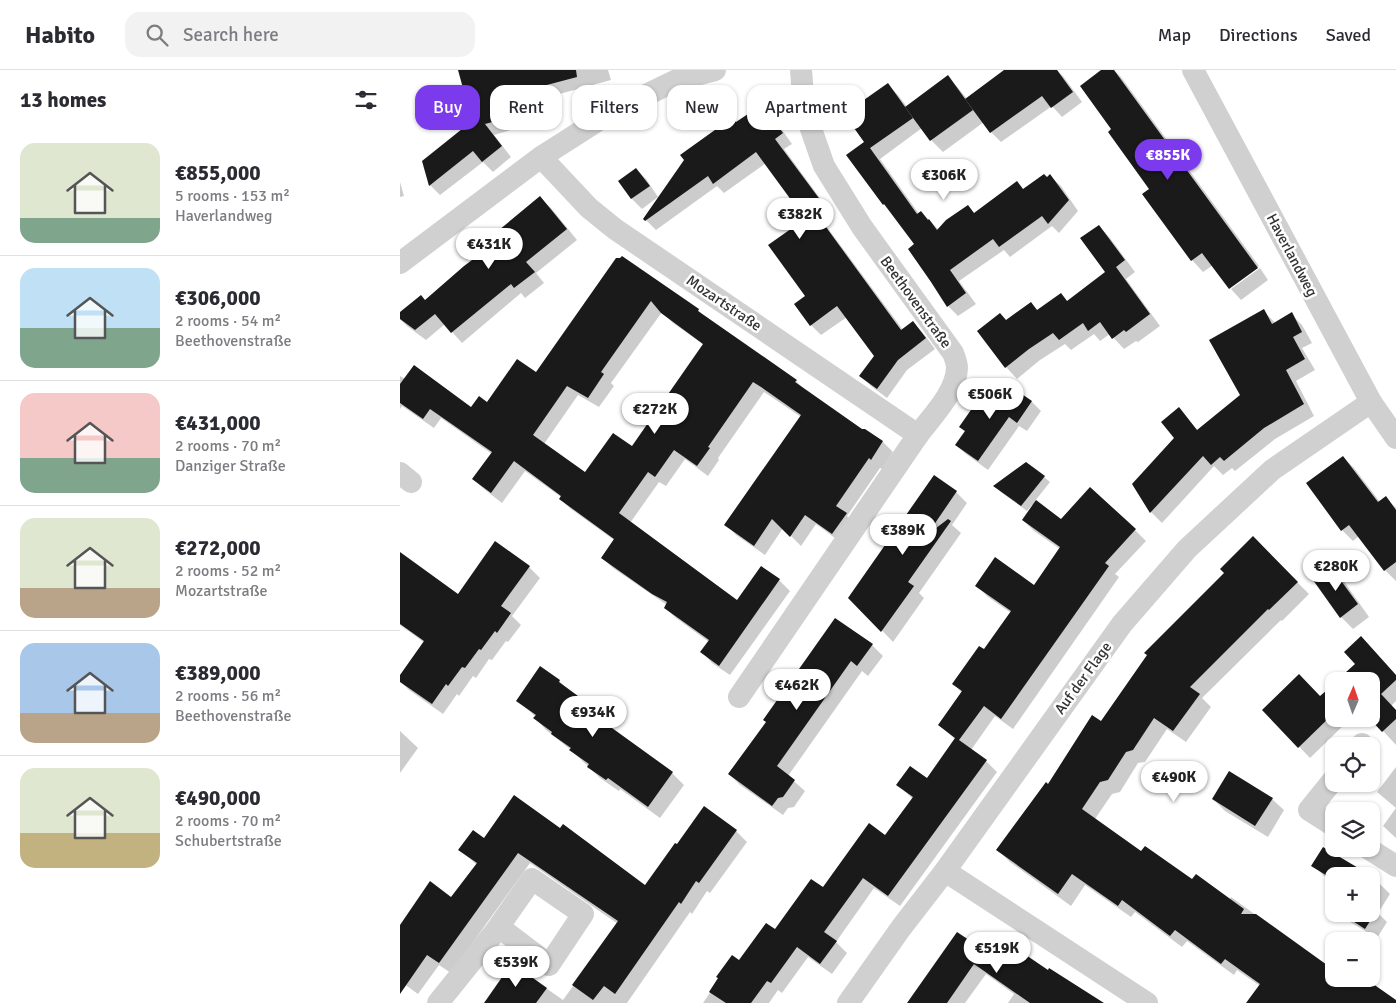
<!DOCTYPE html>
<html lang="en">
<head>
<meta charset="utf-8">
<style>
  body { margin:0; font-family:Signika,sans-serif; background:#f2f2f3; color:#2b2b33; height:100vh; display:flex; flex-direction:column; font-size:19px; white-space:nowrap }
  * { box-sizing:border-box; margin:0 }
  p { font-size:16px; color:#7c7c81 }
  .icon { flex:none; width:28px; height:28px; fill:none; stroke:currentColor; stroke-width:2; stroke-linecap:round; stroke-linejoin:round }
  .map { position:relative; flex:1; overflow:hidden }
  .details { display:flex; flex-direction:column; background:#fff; width:400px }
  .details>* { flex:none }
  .guide { position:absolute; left:15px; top:15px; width:475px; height:45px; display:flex; gap:10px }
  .needle { width:32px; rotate:2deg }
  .tools { position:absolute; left:925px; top:602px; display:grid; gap:10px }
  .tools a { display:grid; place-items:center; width:55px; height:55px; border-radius:10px; background:#fff; box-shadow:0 1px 4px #0004; font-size:25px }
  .price { position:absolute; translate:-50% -42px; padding:0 11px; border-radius:18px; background:#fff; color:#222; font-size:16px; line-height:32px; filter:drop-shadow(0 1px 2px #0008) }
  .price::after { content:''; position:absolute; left:50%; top:30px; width:15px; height:11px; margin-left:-8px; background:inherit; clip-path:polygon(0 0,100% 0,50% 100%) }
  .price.current { background:#7c3aed; color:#fff }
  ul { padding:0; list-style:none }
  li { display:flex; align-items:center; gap:15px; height:125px; padding:0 20px }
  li+li { border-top:1px solid #e1e1e2 }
  li span { display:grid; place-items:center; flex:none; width:140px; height:100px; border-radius:15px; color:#555 }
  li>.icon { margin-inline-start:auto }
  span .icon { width:60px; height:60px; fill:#fffc; stroke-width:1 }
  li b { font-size:21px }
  h2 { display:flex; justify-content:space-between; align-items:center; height:60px; padding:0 20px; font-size:21px }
  .tag { padding:0 18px; border-radius:15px; background:#fff; box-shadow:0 1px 4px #0004; font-size:18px; line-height:45px }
  .tag.current { background:#7c3aed; color:#fff }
  header { display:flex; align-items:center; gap:30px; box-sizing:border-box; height:70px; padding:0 25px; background:#fff; border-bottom:1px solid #e1e1e2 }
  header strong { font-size:24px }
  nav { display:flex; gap:28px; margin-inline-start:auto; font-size:18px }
  .search { width:350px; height:45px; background:#f2f2f3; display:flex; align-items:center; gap:12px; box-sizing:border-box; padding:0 18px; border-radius:15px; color:#7c7c81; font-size:19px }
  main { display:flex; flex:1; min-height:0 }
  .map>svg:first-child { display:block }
  .shadow { fill:#0003; fill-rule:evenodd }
  .building { fill:#1a1a1a; fill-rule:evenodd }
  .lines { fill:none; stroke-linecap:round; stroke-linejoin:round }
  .minor { stroke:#d0d0d0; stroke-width:22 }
  .labels { text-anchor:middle; stroke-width:5; stroke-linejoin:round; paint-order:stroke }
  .street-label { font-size:15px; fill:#333; stroke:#fff }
</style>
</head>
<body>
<header>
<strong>Habito</strong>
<div class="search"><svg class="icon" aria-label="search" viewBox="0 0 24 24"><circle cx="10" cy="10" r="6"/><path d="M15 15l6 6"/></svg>Search here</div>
<nav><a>Map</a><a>Directions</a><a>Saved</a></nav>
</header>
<main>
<section class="details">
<h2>13 homes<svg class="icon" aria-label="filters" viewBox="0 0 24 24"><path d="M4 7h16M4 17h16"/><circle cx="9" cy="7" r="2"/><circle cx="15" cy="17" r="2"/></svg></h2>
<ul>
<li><span style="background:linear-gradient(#dfe7d0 75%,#7fa58c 0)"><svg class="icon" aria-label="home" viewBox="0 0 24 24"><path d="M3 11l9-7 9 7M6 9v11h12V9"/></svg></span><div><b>€855,000</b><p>5 rooms · 153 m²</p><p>Haverlandweg</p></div></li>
<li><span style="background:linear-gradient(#bfe0f5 60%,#7fa58c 0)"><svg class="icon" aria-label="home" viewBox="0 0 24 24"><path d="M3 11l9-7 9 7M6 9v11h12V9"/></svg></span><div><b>€306,000</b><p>2 rooms · 54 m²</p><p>Beethovenstraße</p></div></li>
<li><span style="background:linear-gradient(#f6c9c9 65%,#7fa58c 0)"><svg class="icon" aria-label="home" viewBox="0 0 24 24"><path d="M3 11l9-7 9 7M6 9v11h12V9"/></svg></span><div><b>€431,000</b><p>2 rooms · 70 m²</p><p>Danziger Straße</p></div></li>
<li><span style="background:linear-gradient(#dfe7d0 70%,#b9a48a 0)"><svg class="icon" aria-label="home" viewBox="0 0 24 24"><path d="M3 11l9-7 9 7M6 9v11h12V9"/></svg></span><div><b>€272,000</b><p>2 rooms · 52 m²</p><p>Mozartstraße</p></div></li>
<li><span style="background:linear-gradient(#a9c7e8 70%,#b9a48a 0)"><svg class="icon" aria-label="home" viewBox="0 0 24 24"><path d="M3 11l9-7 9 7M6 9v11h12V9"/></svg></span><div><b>€389,000</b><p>2 rooms · 56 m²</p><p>Beethovenstraße</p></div></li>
<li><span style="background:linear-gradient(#dfe7d0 65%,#c2b280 0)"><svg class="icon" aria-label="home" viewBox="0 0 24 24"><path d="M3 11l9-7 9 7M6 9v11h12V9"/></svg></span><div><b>€490,000</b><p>2 rooms · 70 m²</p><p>Schubertstraße</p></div></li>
</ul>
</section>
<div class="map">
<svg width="996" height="933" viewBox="0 0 996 933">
  <rect width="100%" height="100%" fill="#fff"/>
  <g class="shadow">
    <polygon points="59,0 208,0 211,10 119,35 124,56 94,65 111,87 93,102 83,92 40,125 30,115 23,92 73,52"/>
    <polygon points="606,0 657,0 663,6 682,32 662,47 652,36 601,72 591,62 584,52 543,82 531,70 522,58 480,89 519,144 521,142 539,160 624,120 650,106 661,116 678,141 659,163 652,156 610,187 604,180 559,211 576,234 558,246 548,236 516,175 493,144 484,134 466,72 488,15 498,25 507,37 548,7 559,19 567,29"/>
    <polygon points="703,0 714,0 721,7 859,196 830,217 813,195 803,202 792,190 744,124 751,119 713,60"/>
    <polygon points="365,40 375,50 392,74 384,79 433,146 424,153 503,260 513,253 523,263 535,279 507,300 487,328 471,316 461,306 475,286 447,247 421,265 411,255 407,226 407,149 366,93 324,123 317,116 256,160 245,149 337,53 352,50"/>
    <polygon points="236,99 246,109 258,127 242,139 232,129 220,111"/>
    <polygon points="0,112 4,126 0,127"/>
    <polygon points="140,128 151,138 177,170 136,203 144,213 125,228 121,223 62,273 45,254 26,270 7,256 0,249 0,244 25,231 106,166"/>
    <polygon points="699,156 710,168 735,202 726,209 760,256 738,272 736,271 724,279 710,264 700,271 694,264 671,280 665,274 640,290 617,309 606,297 607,251 631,234 638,241 661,224 668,232 707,203"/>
    <path d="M217 189 298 240 308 250 396 311 407 322 461 360H465L483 372 493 382 482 399 480 398 447 446 456 455 443 474 416 454 401 476 383 458 365 485 336 465 326 454 401 347 373 328 364 322 318 388 319 390 308 406 285 389 266 416 259 412 230 453 338 531 362 498 379 510 390 521 330 605 312 593 302 582 309 572 276 548 265 538 267 535 213 498 202 488 214 470 171 439 160 429 161 427 125 401 102 433 84 419 73 409 92 384 41 348 34 358 2 336 0 339V306L5 309 72 339 87 334 136 304ZM262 242 273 253 304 275 232 378 186 404 144 374 178 325 199 337 214 316 211 313Z"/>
    <polygon points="860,198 868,210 841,230 831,219"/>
    <polygon points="864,241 875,253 891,244 902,255 912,273 902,278 915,300 896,311 914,346 875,369 835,401 832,398 823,405 814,396 762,453 751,442 733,415 776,368 779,339 798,361 842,326"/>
    <polygon points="607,315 632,332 641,341 627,361 619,356 588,400 566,384 556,375 565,362 561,357 592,337"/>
    <polygon points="943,387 954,398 980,432 986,428 996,438 996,511 985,500 959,466 953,471 942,460"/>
    <polygon points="534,407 556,422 567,433 552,455 561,463 519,523 524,528 493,572 450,527"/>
    <polygon points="644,407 650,412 635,431 661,451 735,460 746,471 715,504 719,507 613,659 595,646 571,680 586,691 597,702 500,836 474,818 436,872 447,883 432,904 408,887 382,923 378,920 369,933 303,933 320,908 423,819 486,767 513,729 498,715 527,710 556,670 539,655 562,623 554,614 584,581 611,543 588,527 577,516 634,517 660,479 634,461 623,450 633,436 632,435 627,441 601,422 595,416"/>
    <polygon points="853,468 909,524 882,551 881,550 802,628 811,637 786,672 767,659 745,692 738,693 720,722 712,724 695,749 741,783 792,811 830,829 831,827 934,902 934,909 964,909 996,933 877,933 860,916 837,900 834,905 787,871 782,877 735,842 731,847 685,815 671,836 610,792 598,780 648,716 826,503"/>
    <polygon points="96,473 129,497 140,508 112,546 121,555 108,572 106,571 92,590 89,589 76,608 73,606 59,626 57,624 43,644 9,620 0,611 0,607 25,573 0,555 0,484 58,525"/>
    <polygon points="931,499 943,510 969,547 953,559 941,547"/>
    <polygon points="472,575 483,586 468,606 462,601 388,706 405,721 394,737 388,738 383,745 340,715 329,704 367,652"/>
    <polygon points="957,594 996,606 996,631 991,636 996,641 996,675 974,651 969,656 961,649 971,649 971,611 938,611"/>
    <polygon points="159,611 168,620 178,627 189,639 189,640 206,656 272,703 284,715 260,748 220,719 219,721 200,708 171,680 146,660 135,648 136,647 117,630"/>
    <polygon points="934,615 934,649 950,649 910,688 864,640 920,628"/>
    <polygon points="0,661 18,678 0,703"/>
    <polygon points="996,697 996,768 983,756 996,738 977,722"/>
    <polygon points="813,729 872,729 884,740 868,767 825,741"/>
    <polygon points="336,761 347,772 310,823 307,821 292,844 290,842 227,933 96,933 113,895 163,930 218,854 130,793 51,903 39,895 18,924 0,911 0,857 52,829 77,795 60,780 84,770 245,817"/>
    <polygon points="923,778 969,806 934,806 934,812 924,806 913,795"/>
    <polygon points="971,808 979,813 990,824 978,843 987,852 977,868 945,849 940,844 971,844"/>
    <polygon points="584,882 648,902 702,933 608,933 614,924 586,904 565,933 508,933"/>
  </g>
  <g class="building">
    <polygon points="58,0 176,0 177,7 109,25 115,46 85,54 102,76 82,92 73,81 29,116 22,91 72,51"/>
    <polygon points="604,0 657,0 673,22 651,38 642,26 590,63 565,29"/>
    <polygon points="701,0 714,0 858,198 829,219 802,183 791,191 742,124 749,119 708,62 711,59 680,16"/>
    <polygon points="548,5 573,40 530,71 505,37"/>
    <polygon points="488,13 513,48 470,78 517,144 521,141 528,150 529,149 537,160 546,150 568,135 574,143 617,111 623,119 644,104 647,107 650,104 669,130 648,154 642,146 599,177 593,169 550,200 566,223 547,237 531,212 508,179 514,174 484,134 483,135 446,85 464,72 444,44"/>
    <polygon points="365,39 383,63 375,69 424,135 408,147 415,142 501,260 513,251 526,268 498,290 477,319 459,306 474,286 437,236 410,256 394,234 405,226 368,175 405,149 356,82 313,114 308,106 245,151 243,149 284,90 280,85 333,47 336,52 348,44 351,49"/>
    <polygon points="236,98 250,116 231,129 218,111"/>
    <polygon points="140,126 167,159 126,192 135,202 114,218 111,214 51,263 35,244 15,260 0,249 0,242 21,225 25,230 64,196 104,166 99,160"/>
    <polygon points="699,155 725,190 716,197 750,244 726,262 724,260 712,269 700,252 688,261 683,253 659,270 653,263 629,279 605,298 577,261 600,243 606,250 631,232 637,240 661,223 667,231 705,202 680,168"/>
    <path d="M222 186 299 239 298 241 397 310 395 312 462 359H465L483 371 471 390 469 388 436 436 447 443 432 464 405 445 390 467 372 449 354 476 324 455 401 345 361 317 353 312 308 377 310 378 297 396 274 380 255 407 248 402 219 443 337 530 361 496 380 509 319 596 300 582 309 570 264 538 267 532 252 524 201 488 214 469 159 429 161 426 114 391 91 423 72 409 92 382 30 339 23 349 0 333V314L14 295 71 337 79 326 87 332 117 289 136 302 216 188H220ZM251 231 261 243 303 274 232 376 213 363 185 402 133 365 167 316 188 328 204 304 201 302Z"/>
    <polygon points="864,239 872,254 892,242 902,262 893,267 905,289 886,300 904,334 864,358 824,391 820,387 811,395 803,386 750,443 732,414 774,368 761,352 779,337 797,360 840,325 809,270"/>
    <polygon points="606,313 632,331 617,353 609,347 578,391 555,375 565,361 559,357 580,327 592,335"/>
    <polygon points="943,386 978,432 986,426 996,440 996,492 984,501 949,455 941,461 906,413"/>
    <polygon points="626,392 645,406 621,436 593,416"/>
    <polygon points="534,405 557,421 527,465 548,449 551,451 508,512 514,516 481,562 448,528"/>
    <polygon points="690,417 736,459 705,493 709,496 601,649 584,636 559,670 587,690 488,826 463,808 424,862 437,871 420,894 397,877 371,913 367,911 351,933 326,933 309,922 318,908 316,907 332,885 339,890 366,853 375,859 411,809 423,817 469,753 485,765 513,727 496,715 510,696 527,708 555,668 538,655 562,621 552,614 579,576 584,579 611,541 575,516 595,487 634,515 660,477 622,450 636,430 661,449"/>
    <polygon points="853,466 898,512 869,540 868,539 790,617 800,624 773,661 754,648 733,680 726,682 708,710 700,712 682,739 741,781 745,776 792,809 796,804 844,839 841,844 856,844 934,900 934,909 966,909 996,930 996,933 846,933 860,914 825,889 821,894 775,860 770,866 722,830 718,836 672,804 658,824 596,780 646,712 648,714 692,645 701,651 747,585 744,583 824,503 820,499"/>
    <polygon points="95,471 130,496 101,536 111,543 97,563 95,561 81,580 79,579 65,598 62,597 48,616 46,614 32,634 0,612 0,605 24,571 0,554 0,482 58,524"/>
    <polygon points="931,497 958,534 940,548 913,510"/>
    <polygon points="435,548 473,574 457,596 451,591 377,696 395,710 383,727 378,728 372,736 328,704 366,652 363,650"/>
    <polygon points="961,566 996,605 996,610 981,624 996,640 996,649 982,662 970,649 971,649 971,611 936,611 955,594 944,582"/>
    <polygon points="140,596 160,610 159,612 178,626 176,629 195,643 194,645 273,702 248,737 208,708 206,710 187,697 189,694 169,680 171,678 151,664 152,662 133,648 136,645 116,631"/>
    <polygon points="899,604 920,626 934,614 934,643 898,678 862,640"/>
    <polygon points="829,701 873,728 855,756 812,729"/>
    <polygon points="114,725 160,758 163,754 245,815 275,773 277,774 304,736 337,760 299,813 296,811 281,834 279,832 215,924 204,916 193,930 172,915 218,851 118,783 39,893 27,885 0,924 0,855 30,811 51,827 77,793 58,780 73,760 84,768"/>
    <polygon points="923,777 965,802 971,806 934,806 934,810 911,796"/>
    <polygon points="971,837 977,840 965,859 942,844 971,844"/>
    <polygon points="557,862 584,880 595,864 648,900 649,898 704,933 630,933 574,894 576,891 547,933 507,933"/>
    <polygon points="112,893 147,918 136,933 84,933"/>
  </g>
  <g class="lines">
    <g class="minor">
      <polyline points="793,0 971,332 996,368"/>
      <polyline points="141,87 189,138 215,159 518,365"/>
      <polyline points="0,193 141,87 213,41 277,10 315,0"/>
      <polyline points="0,403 11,412"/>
      <path d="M339 627 518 365C532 346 556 323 557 298 557 293 555 288 553 283L462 157 424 96 404 39 401 0"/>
      <polyline points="960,676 962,674"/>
      <polyline points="934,709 909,740 934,756"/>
      <polyline points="969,779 996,796"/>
      <polyline points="545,801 747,933"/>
      <polyline points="38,933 95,862 132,809 183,844 149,895 99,857"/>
      <polyline points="448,933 501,858 545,801 722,554 787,479 872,400 971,332"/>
    </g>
  </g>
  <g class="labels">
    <g class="street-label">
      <text transform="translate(892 185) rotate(62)" y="5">Haverlandweg</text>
      <text transform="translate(516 232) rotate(54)" y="5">Beethovenstraße</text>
      <text transform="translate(324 233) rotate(34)" y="5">Mozartstraße</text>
      <text transform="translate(683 608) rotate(-54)" y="5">Auf der Flage</text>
    </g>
  </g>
</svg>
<div class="tools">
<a><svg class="needle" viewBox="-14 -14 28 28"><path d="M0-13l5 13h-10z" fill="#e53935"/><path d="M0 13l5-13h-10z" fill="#7c7c81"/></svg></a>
<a><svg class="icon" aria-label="locate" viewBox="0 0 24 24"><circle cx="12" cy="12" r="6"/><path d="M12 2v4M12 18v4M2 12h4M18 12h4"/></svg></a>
<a><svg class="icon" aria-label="layers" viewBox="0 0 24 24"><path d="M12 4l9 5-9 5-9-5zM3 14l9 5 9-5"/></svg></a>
<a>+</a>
<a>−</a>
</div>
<b class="price current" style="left:768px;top:111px">€855K</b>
<b class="price" style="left:544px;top:131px">€306K</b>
<b class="price" style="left:400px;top:170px">€382K</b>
<b class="price" style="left:89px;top:200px">€431K</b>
<b class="price" style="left:590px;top:350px">€506K</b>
<b class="price" style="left:255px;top:365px">€272K</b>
<b class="price" style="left:503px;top:486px">€389K</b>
<b class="price" style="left:936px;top:522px">€280K</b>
<b class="price" style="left:397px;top:641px">€462K</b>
<b class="price" style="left:193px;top:668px">€934K</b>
<b class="price" style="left:774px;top:733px">€490K</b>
<b class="price" style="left:597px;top:904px">€519K</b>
<b class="price" style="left:116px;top:918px">€539K</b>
<div class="guide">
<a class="tag current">Buy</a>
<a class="tag">Rent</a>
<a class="tag">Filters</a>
<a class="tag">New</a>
<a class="tag">Apartment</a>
</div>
</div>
</main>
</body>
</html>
